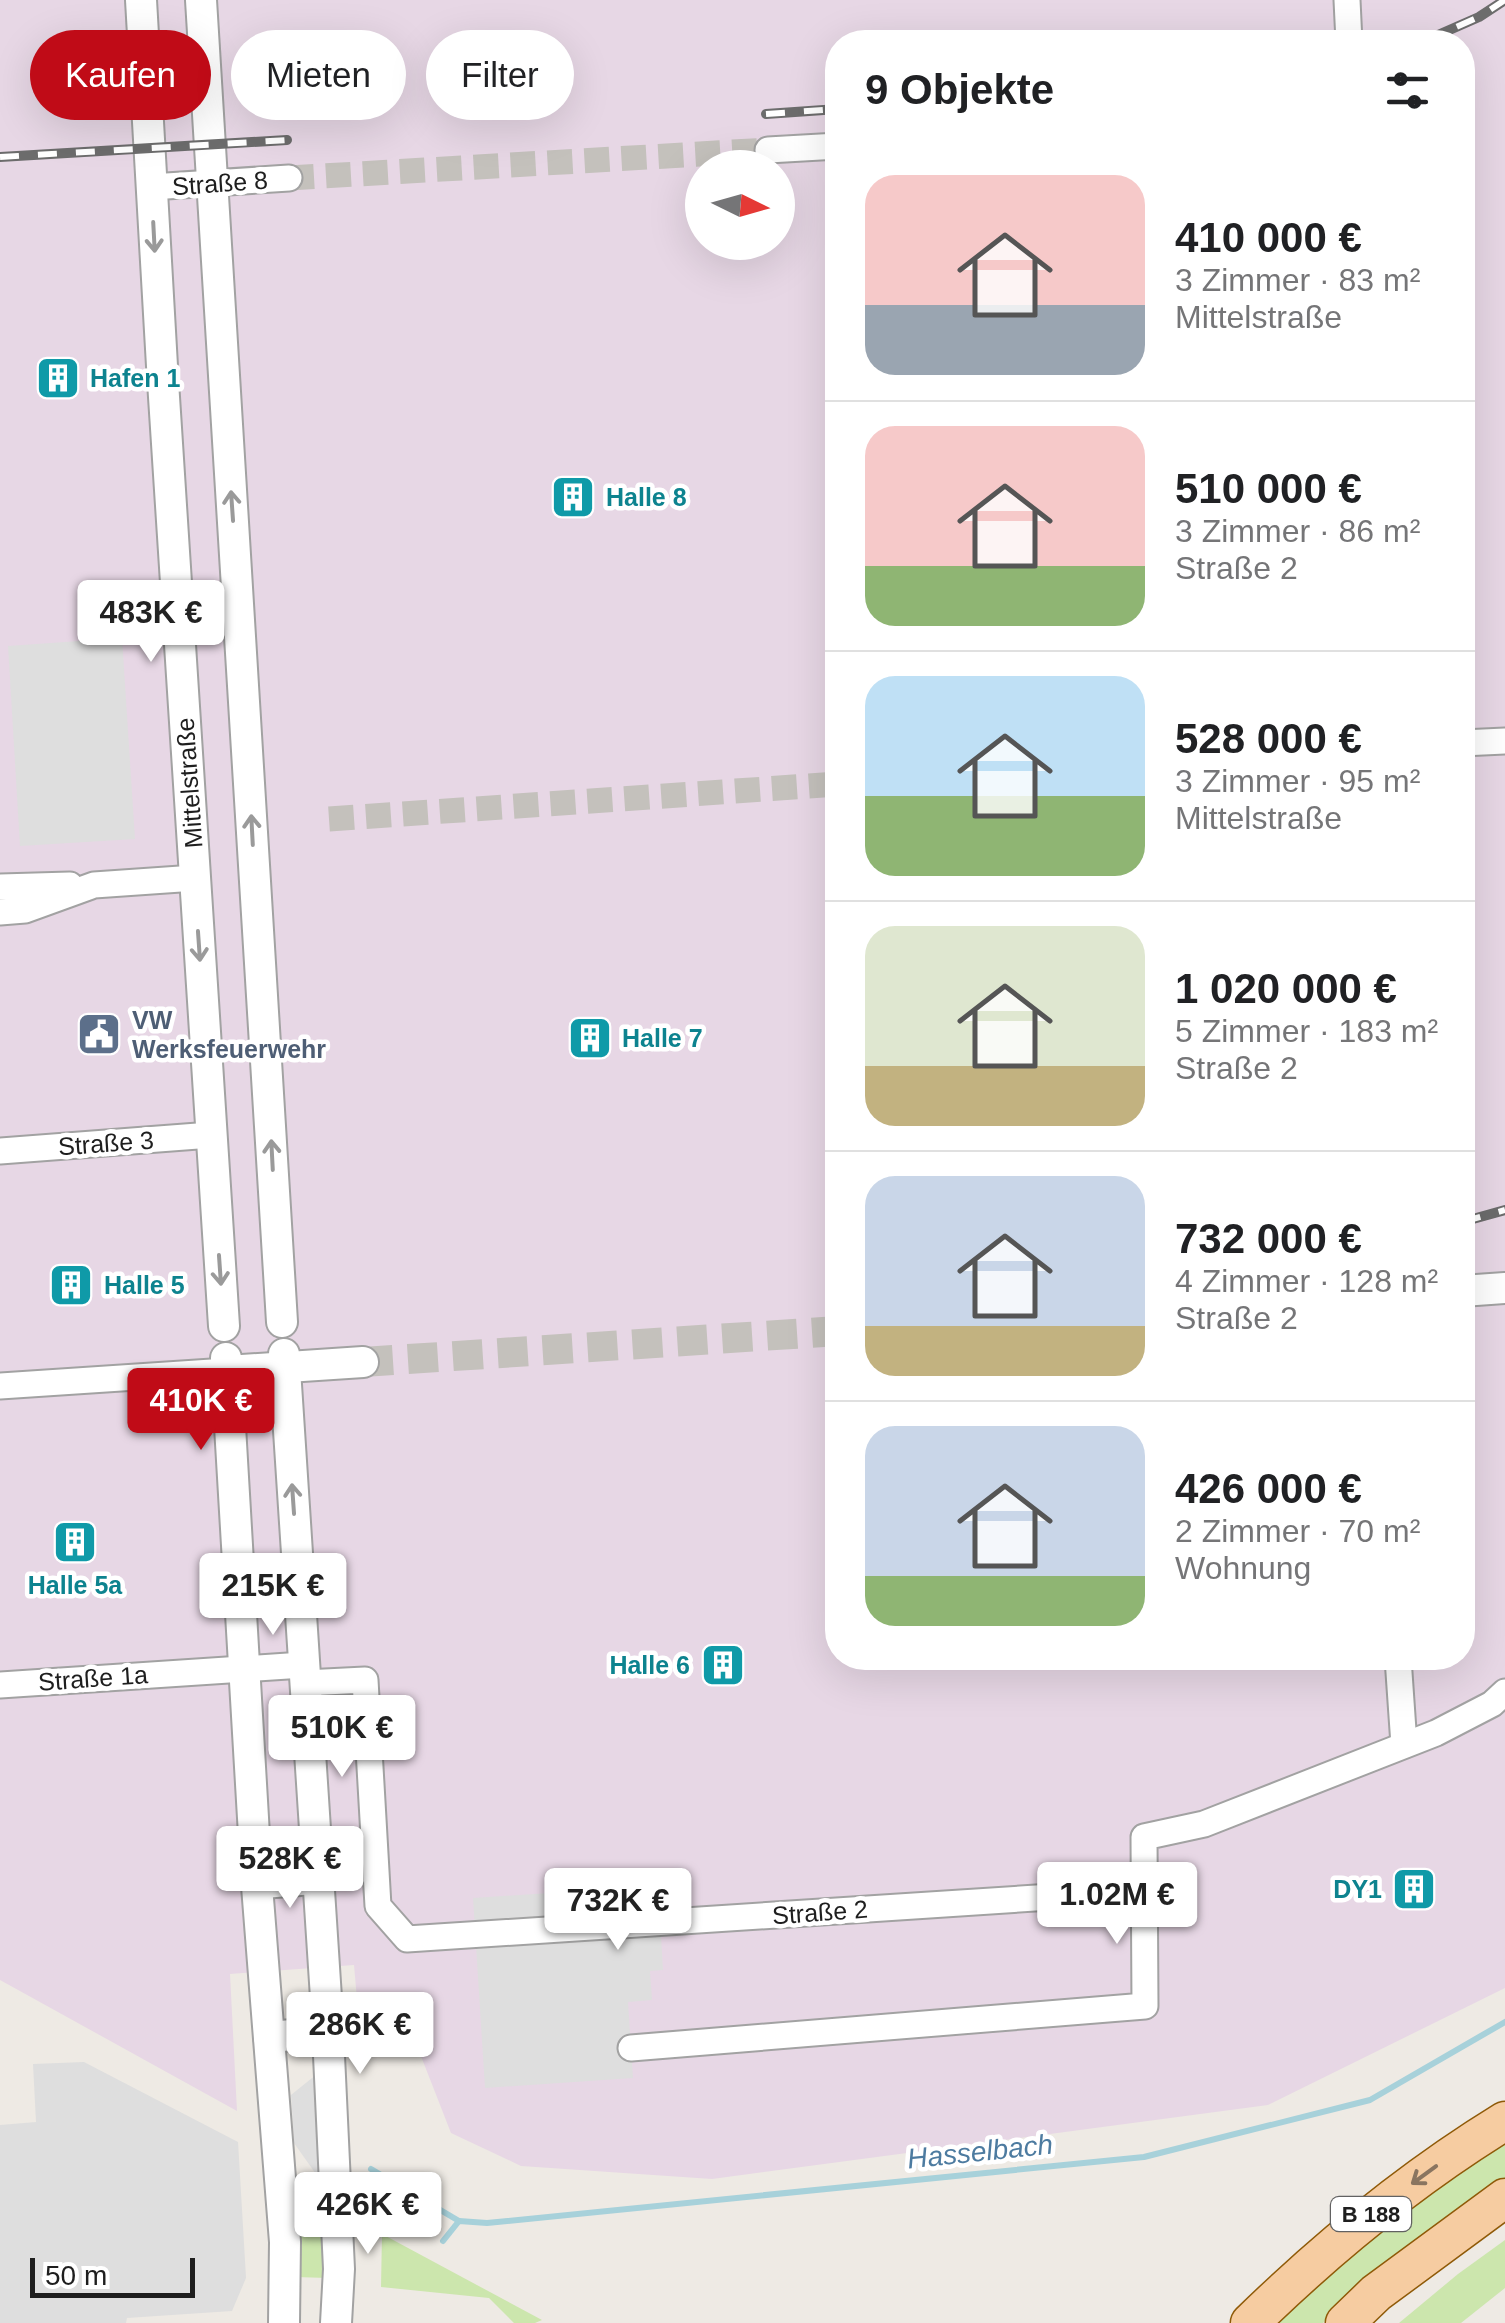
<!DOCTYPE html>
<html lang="de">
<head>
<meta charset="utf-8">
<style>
  body { margin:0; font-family:Arial,sans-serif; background:#f2f2f2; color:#202124; height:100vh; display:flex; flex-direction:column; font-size:38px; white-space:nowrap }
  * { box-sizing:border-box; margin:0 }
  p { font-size:32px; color:#757577 }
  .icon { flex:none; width:55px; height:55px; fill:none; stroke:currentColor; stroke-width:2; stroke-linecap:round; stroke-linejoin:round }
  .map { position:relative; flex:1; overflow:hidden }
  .sheet { position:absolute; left:825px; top:30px; width:650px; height:1640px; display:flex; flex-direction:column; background:#fff; border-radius:40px; box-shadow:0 10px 40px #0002 }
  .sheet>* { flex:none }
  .hud { position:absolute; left:30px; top:30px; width:645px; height:90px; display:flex; gap:20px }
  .needle { width:65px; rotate:95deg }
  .buttons { position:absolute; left:685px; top:150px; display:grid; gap:20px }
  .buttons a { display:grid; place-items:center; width:110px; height:110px; border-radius:50%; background:#fff; box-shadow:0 10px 40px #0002; font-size:50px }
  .scale { position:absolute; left:30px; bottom:25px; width:165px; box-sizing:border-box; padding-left:10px; border:5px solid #1e1e1e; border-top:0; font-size:28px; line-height:35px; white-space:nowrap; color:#1e1e1e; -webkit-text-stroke:8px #fff; paint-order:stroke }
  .price { position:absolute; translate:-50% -85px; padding:0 22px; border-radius:10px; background:#fff; color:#222; font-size:32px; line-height:65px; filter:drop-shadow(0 2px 5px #0008) }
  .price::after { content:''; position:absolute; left:50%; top:60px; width:30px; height:22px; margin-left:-15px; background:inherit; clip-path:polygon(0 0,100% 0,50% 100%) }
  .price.on { background:#c00b17; color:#fff }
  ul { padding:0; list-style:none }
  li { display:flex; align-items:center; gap:30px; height:250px; padding:0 40px }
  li+li { border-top:2px solid #e0e0e0 }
  li span { display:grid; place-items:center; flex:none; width:280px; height:200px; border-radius:30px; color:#555 }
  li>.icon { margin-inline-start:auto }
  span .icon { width:120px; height:120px; fill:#fffc; stroke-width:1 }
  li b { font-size:42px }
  h2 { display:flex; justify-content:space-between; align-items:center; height:120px; padding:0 40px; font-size:42px }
  .pill { padding:0 35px; border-radius:45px; background:#fff; box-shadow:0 10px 40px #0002; font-size:35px; line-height:90px }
  .pill.on { background:#c00b17; color:#fff }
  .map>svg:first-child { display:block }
  .industrial { fill:#e7d7e5; fill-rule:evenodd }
  .grass { fill:#cce6ad }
  .parking { fill:#dedede }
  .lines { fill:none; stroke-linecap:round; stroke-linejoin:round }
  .stream { stroke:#a7d1da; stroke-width:6 }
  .minor-tunnel { stroke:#c4c1bc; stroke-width:25; stroke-dasharray:25 12; stroke-linecap:butt }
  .tertiary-tunnel { stroke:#c4c1bc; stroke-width:30; stroke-dasharray:30 15; stroke-linecap:butt }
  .minor-casing { stroke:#a2a2a2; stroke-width:29 }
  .tertiary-casing { stroke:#a2a2a2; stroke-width:34 }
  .primary-casing { stroke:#8f5a08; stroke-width:41 }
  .minor { stroke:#fff; stroke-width:25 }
  .tertiary { stroke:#fff; stroke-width:30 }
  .primary { stroke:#f6cca1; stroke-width:38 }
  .rail-casing { stroke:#6c6c6c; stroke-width:10 }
  .rail { stroke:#fff; stroke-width:6; stroke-dasharray:19; stroke-linecap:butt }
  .oneway { stroke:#9a9a9a }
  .oneway2 { stroke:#8a7560 }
  .labels { text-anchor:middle; stroke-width:9; stroke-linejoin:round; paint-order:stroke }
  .shield { fill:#fff; stroke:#626262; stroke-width:2.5 }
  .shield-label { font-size:22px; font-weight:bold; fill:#1e1e1e }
  .street-label { font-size:25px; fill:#1e1e1e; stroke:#fff }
  .culture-label { font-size:25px; font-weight:bold; fill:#0d838f; stroke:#fff; text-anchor:start }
  .service-label { font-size:25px; font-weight:bold; fill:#4e5e75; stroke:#fff; text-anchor:start }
  .water-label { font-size:28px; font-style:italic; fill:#4d7ba0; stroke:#fff }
</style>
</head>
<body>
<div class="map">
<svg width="1505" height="2323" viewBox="0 0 1505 2323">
  <rect width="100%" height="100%" fill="#eeeae4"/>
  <path class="industrial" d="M0 0H1505V1988L1268 2105 712 2179 521 2166 451 2133 401 2005 358 2011 354 1965 230 1974 237 2111 0 1980ZM838 42H1462V1658H838ZM702 168H778V242H702Z"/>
  <g class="grass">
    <polygon points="1505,2141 1505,2180 1364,2284 1323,2323 1276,2323 1385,2222"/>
    <polygon points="325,2206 328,2278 295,2277 291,2208"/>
    <polygon points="382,2234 542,2320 535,2323 514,2323 489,2298 381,2287"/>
    <polygon points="1505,2240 1505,2288 1461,2323 1399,2323 1458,2274"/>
  </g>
  <g class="parking">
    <polygon points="122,638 135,839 20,846 8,646"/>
    <polygon points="658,1886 663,1970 650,1971 652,2000 628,2002 633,2078 485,2088 473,1898"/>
    <polygon points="84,2062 238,2142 246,2278 232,2311 127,2318 126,2323 0,2323 0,2125 36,2122 33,2064"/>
    <polygon points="317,2074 323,2184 294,2143 291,2095"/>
  </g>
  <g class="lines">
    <g class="stream">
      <polyline points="371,2169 459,2221"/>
      <polyline points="443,2241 459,2221 487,2223 1144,2157 1370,2100 1505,2022"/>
    </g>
    <g class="minor-tunnel">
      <polyline points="289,178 768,150"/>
      <polyline points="329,819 838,784"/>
    </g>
    <polyline class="tertiary-tunnel" points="363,1362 838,1331"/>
    <g class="minor-casing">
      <g id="minor">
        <polyline points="1347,0 1349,42"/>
        <polyline points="768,150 838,146"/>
        <polyline points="151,187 289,178"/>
        <polyline points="1462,743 1505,741"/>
        <polyline points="0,887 70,885"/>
        <polyline points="0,912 25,910 94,885 195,878"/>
        <polyline points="0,1151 211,1135"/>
        <polyline points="0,1386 227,1371"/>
        <polyline points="1398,1658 1404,1745"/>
        <polyline points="305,1683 365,1680 378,1906 407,1939 1144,1891"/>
        <polyline points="0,1685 303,1665"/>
        <polyline points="257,1886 319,1881"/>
        <polyline points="631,2048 1145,2006 1144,1837 1204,1824 1436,1733 1492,1704 1505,1692"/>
      </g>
    </g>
    <g class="tertiary-casing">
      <g id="tertiary">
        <polyline points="141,0 162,366 224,1326"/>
        <polyline points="201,0 282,1322"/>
        <polyline points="1462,1291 1505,1288"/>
        <polyline points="284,1354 327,2013 339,2269 336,2323"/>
        <polyline points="226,1358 257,1886 285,2242 284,2323"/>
        <polyline points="227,1371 363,1362"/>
        <polyline points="269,2037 328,2032"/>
      </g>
    </g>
    <g class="primary-casing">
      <g id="primary">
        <path d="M1250 2323C1328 2247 1412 2178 1505 2121"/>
        <polyline points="1345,2323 1376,2293 1505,2198"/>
      </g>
    </g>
    <use href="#minor" class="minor"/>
    <use href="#tertiary" class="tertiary"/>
    <use href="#primary" class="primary"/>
    <g class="rail-casing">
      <g id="rail">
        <polyline points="1422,42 1479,17 1505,0"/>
        <polyline points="766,114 838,109"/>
        <polyline points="0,157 287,140"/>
        <polyline points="1462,1222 1505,1210"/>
      </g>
    </g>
    <use href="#rail" class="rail"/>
  </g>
  <defs><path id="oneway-shaft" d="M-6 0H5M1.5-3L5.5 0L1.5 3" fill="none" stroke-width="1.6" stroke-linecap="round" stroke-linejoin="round" transform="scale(2.5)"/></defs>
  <g class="oneway">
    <use href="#oneway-shaft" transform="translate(154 237) rotate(87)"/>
    <use href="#oneway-shaft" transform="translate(232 506) rotate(-94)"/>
    <use href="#oneway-shaft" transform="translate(252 830) rotate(-93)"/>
    <use href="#oneway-shaft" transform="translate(199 946) rotate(86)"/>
    <use href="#oneway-shaft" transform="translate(272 1155) rotate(-93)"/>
    <use href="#oneway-shaft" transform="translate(220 1270) rotate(86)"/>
    <use href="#oneway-shaft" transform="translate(293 1499) rotate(-94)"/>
  </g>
  <use class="oneway2" href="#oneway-shaft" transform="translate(1424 2175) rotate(144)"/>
  <defs>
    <g id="building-square" transform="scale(2.25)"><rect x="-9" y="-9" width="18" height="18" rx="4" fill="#0f9aa8" stroke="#fff"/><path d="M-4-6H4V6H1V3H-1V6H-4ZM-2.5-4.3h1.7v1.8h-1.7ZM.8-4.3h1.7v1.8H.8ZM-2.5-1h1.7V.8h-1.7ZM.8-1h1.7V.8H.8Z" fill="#fff"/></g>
    <g id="civic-square" transform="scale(2.25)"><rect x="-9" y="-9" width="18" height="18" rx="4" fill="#5c6f8a" stroke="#fff"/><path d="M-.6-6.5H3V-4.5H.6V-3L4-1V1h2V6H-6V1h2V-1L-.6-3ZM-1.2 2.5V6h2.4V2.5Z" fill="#fff"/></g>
  </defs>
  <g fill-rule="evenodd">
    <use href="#building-square" x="58" y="378"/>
    <use href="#building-square" x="573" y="497"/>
    <use href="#civic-square" x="99" y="1034"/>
    <use href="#building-square" x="590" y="1038"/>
    <use href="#building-square" x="71" y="1285"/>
    <use href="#building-square" x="75" y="1542"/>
    <use href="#building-square" x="723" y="1665"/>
    <use href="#building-square" x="1414" y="1889"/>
  </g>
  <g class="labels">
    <rect class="shield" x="1331" y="2197" width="80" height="34" rx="8"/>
    <g class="shield-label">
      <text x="1371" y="2222">B 188</text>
    </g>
    <g class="street-label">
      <text transform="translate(220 183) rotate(-4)" y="9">Straße 8</text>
      <text transform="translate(189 783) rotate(-94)" y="9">Mittelstraße</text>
      <text transform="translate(106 1143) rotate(-4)" y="9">Straße 3</text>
      <text transform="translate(93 1678) rotate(-4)" y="9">Straße 1a</text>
      <text transform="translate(820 1912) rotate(-4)" y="9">Straße 2</text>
    </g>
    <g class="culture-label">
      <text x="90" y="387">Hafen 1</text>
      <text x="606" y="506">Halle 8</text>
      <text x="622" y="1047">Halle 7</text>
      <text x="104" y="1294">Halle 5</text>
      <text x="75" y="1594" text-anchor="middle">Halle 5a</text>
      <text x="690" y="1674" text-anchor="end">Halle 6</text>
      <text x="1382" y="1898" text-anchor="end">DY1</text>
    </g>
    <g class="service-label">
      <text x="132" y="1029">VW<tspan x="132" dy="29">Werksfeuerwehr</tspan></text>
    </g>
    <g class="water-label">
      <text transform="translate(980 2151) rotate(-6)" y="10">Hasselbach</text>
    </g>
  </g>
</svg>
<div class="buttons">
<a><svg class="needle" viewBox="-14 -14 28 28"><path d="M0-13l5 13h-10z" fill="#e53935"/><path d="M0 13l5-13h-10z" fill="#757577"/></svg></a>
</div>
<div class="scale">50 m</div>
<b class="price" style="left:151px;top:665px">483K €</b>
<b class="price on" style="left:201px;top:1453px">410K €</b>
<b class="price" style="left:273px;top:1638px">215K €</b>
<b class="price" style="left:342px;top:1780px">510K €</b>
<b class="price" style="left:290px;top:1911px">528K €</b>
<b class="price" style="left:1117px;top:1947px">1.02M €</b>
<b class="price" style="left:618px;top:1953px">732K €</b>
<b class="price" style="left:360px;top:2077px">286K €</b>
<b class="price" style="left:368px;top:2257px">426K €</b>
<div class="hud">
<a class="pill on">Kaufen</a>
<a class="pill">Mieten</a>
<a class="pill">Filter</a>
</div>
<section class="sheet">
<h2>9 Objekte<svg class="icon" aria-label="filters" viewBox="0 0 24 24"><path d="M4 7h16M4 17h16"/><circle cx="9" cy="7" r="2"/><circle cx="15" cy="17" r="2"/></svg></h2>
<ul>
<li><span style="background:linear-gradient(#f6c9c9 65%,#9aa5b1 0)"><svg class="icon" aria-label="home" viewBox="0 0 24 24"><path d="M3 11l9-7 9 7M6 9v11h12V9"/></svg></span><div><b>410 000 €</b><p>3 Zimmer · 83 m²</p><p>Mittelstraße</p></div></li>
<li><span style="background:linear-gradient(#f6c9c9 70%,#8fb573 0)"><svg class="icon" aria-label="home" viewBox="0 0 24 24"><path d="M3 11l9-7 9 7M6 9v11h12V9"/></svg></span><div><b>510 000 €</b><p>3 Zimmer · 86 m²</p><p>Straße 2</p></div></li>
<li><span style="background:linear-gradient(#bfe0f5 60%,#8fb573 0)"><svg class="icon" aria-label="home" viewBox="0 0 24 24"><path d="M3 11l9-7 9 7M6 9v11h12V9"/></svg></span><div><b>528 000 €</b><p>3 Zimmer · 95 m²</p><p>Mittelstraße</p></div></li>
<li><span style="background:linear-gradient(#dfe7d0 70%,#c2b280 0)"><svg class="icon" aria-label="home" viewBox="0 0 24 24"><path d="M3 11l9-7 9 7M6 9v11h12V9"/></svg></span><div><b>1 020 000 €</b><p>5 Zimmer · 183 m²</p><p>Straße 2</p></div></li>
<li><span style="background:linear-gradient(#c9d6e8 75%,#c2b280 0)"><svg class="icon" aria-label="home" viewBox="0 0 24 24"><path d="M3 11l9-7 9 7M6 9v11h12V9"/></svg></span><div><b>732 000 €</b><p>4 Zimmer · 128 m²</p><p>Straße 2</p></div></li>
<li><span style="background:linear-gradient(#c9d6e8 75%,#8fb573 0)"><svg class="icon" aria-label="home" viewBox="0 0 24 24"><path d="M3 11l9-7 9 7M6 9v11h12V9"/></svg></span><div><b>426 000 €</b><p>2 Zimmer · 70 m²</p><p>Wohnung</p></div></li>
</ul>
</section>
</div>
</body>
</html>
